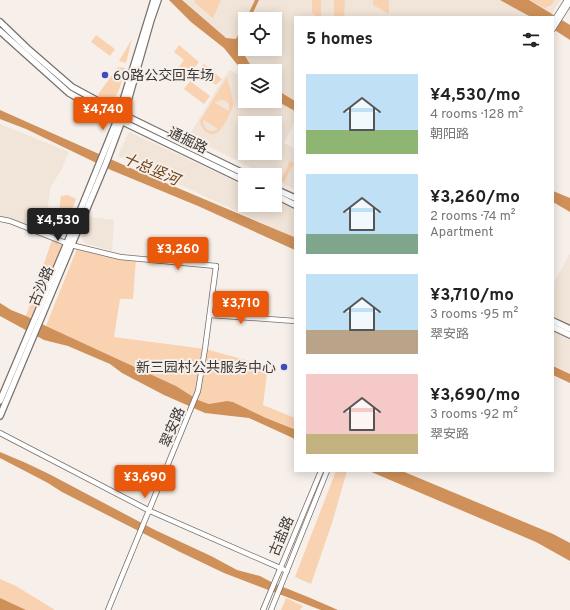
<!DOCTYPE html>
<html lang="en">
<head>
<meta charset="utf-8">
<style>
  body { margin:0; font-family:Overpass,"Noto Sans SC",sans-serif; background:#f6f6f6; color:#222; height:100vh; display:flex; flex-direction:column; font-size:15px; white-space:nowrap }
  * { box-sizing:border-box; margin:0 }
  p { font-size:13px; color:#767676 }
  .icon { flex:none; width:22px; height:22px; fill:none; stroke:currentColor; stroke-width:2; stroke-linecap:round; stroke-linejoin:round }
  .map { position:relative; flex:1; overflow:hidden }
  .drawer { position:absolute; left:294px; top:16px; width:260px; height:456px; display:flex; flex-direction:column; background:#fff; border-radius:0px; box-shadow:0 2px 10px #0003 }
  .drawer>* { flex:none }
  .buttons { position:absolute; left:238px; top:12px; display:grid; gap:8px }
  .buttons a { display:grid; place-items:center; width:44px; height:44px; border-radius:0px; background:#fff; box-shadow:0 2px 10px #0003; font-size:20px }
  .price { position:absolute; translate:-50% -34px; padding:0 9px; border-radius:4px; background:#ea580c; color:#fff; font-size:13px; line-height:26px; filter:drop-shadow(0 1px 2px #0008) }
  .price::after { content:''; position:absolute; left:50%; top:24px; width:12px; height:9px; margin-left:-6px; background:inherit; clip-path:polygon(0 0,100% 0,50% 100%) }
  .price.active { background:#222; color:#fff }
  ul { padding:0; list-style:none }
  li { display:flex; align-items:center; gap:12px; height:100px; padding:0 12px }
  li span { display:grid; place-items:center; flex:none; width:112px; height:80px; border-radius:0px; color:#555 }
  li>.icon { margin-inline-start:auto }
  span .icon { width:48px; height:48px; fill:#fffc; stroke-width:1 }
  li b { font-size:17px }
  h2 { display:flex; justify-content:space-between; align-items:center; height:48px; padding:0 12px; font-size:17px }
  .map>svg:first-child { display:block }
  .built { fill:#f1e4d8; fill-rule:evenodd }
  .green { fill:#f9d2b2; fill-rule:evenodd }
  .water { fill:#cf9059 }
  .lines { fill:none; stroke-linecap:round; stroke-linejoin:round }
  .minor-casing { stroke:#78716c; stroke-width:6 }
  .major-casing { stroke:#78716c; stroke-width:8 }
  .minor { stroke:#fff; stroke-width:4.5 }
  .major { stroke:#fff; stroke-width:5.5 }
  .poi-dot { fill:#3c4dc0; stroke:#f7efe9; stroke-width:1.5 }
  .labels { text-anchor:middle; stroke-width:4; stroke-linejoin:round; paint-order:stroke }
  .poi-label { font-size:14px; fill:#3b3836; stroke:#f7efe9; text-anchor:start }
  .street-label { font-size:14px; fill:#3b3836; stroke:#f7efe9 }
  .water-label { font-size:15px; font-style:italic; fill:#6d4319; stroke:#f7efe9 }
</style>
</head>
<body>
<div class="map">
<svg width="570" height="610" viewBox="0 0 570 610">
  <rect width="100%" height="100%" fill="#f7efe9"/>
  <g class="built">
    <path d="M180 0H560L550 17H295V107L275 94V71H248ZM245 19H275V49H245Z"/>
    <path d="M230 70 245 79V101H275V98L295 110V122L284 143 295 149V189L275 180V175H265L189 136 221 82ZM245 123H275V153H245Z"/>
    <polygon points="0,124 69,152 61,170 50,188 45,234 0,219"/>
    <polygon points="129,132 245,186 245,205 275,205 275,200 295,209 295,238 118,156"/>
    <polygon points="91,217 114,220 112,251 85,243 82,239"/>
    <polygon points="570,254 570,327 553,319 553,284"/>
    <polygon points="553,332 570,340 570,373 553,365"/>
  </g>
  <g class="green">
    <polygon points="195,0 221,0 213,18 194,2"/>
    <polygon points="312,0 321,0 321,17 317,17 312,13"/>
    <polygon points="334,0 345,0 344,17 334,16"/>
    <polygon points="373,0 389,0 389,14 373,5"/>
    <polygon points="530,0 555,0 551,5 545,8"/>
    <polygon points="96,35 115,49 110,56 91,42"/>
    <polygon points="132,39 126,63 119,61"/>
    <polygon points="179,45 199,62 189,74 179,67 184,60 174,52"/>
    <polygon points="204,64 222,79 216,85 198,71"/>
    <path d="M118 67 125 68C120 83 120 108 98 99L99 93Z"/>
    <path d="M227 77C229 86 233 97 233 105 232 110 223 129 218 132 208 138 201 129 200 121ZM219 100H224L229 104V111L215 103ZM203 120H204L218 129C210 134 203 129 203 120Z"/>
    <polygon points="190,81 210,96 204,104 184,89"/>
    <polygon points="290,161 294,163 284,182 281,180"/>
    <polygon points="68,195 76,199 64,231 57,229 61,196"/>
    <polygon points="52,240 62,245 31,319 26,316"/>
    <polygon points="78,246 136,259 133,299 120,299 114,337 205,349 268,366 263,405 295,418 295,429 266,418 233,402 227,401 209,404 198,400 176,386 46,326"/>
    <polygon points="336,471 347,471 332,523 311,584 295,577"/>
    <polygon points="0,579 16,586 55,610 0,610"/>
    <polygon points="286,598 303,606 300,610 281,610"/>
  </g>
  <g class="water">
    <polygon points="169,0 182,0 226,38 236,39 245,22 245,30 239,49 245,56 254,71 245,71 245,77 240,68 224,48 191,22"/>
    <polygon points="255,0 259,0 250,19 246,19"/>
    <polygon points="500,0 529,0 570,25 570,40 553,29 553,17 531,17"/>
    <polygon points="275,89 295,101 295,111 275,100"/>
    <polygon points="0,110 135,170 294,237 295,250 198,206 111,170 26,129 0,119"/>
    <polygon points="553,191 570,198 570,212 553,202"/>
    <polygon points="0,303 11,310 26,316 46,326 176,386 198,400 209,404 227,401 233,402 266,418 294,429 295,439 249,418 205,413 164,395 122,373 110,364 68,346 44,340 0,316"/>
    <polygon points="553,366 570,374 570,383 553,375"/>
    <polygon points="0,452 26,463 49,474 155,530 211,556 237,570 260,576 273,583 308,597 338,610 321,610 224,573 180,552 62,492 48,483 0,458"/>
    <polygon points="369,471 402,471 553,534 570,543 570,561 536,542"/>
    <polygon points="0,598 26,610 0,610"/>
  </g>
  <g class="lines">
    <g class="minor-casing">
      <g id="minor">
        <polyline points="553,22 567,0"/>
        <polyline points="553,29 570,2"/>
        <polyline points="0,219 10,221 71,245 120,257 216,266 216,268"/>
        <polyline points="210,315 295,321"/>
        <polyline points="0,433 150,511 287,571"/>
        <polyline points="108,610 198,391 205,349 216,266"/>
        <polyline points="263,610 321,471"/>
        <polyline points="271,610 327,471"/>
      </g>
    </g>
    <g class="major-casing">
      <g id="major">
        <polyline points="0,22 27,48 72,87 120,113"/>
        <polyline points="0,31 69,93 117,120"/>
        <polyline points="124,115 247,175"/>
        <polyline points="121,121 245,181"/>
        <polyline points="275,189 295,198"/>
        <polyline points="275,195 295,205"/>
        <polyline points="553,321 570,329"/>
        <polyline points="553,327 570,335"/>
        <polyline points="0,401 67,243 117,120 154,0"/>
        <polyline points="0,416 106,163 124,115 151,20 158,0"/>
      </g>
    </g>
    <use href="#minor" class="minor"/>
    <use href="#major" class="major"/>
  </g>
  <g class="poi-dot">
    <circle cx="105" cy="75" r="4"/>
    <circle cx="284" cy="367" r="4"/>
  </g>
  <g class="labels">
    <g class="poi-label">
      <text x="113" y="80">60路公交回车场</text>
      <text x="276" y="372" text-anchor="end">新三园村公共服务中心</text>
    </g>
    <g class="street-label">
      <text transform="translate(188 140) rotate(26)" y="5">通掘路</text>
      <text transform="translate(41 286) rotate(-67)" y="5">古沙路</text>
      <text transform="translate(172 427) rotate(-67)" y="5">翠安路</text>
      <text transform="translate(281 536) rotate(-67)" y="5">古盐路</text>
    </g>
    <g class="water-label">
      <text transform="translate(151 169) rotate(23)" y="5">十总竖河</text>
    </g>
  </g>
</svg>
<div class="buttons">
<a><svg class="icon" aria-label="locate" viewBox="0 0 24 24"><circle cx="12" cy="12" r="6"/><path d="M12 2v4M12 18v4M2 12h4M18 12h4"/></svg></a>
<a><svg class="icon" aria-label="layers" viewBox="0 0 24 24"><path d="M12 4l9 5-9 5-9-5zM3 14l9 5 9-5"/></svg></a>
<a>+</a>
<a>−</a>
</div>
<b class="price" style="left:103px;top:131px">¥4,740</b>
<b class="price active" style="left:58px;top:242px">¥4,530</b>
<b class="price" style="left:178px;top:271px">¥3,260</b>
<b class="price" style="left:241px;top:325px">¥3,710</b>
<b class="price" style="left:145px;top:499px">¥3,690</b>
<section class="drawer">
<h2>5 homes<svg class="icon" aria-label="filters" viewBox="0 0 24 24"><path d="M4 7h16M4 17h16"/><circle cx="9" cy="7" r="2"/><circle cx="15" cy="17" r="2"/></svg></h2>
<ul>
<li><span style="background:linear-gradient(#bfe0f5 70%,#8fb573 0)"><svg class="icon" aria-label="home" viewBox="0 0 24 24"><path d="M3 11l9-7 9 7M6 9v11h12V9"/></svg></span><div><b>¥4,530/mo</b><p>4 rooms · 128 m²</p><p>朝阳路</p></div></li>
<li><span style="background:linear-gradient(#bfe0f5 75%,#7fa58c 0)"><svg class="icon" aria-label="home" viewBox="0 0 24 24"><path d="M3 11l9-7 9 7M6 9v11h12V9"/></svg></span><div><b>¥3,260/mo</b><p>2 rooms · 74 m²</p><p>Apartment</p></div></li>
<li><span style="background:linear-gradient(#bfe0f5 70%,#b9a48a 0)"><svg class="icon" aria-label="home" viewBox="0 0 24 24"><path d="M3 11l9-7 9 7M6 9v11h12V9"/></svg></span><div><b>¥3,710/mo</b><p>3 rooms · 95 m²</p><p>翠安路</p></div></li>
<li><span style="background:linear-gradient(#f6c9c9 75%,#c2b280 0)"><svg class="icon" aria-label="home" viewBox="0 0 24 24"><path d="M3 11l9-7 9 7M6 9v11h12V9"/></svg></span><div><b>¥3,690/mo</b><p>3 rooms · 92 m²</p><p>翠安路</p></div></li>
</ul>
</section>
</div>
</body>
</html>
